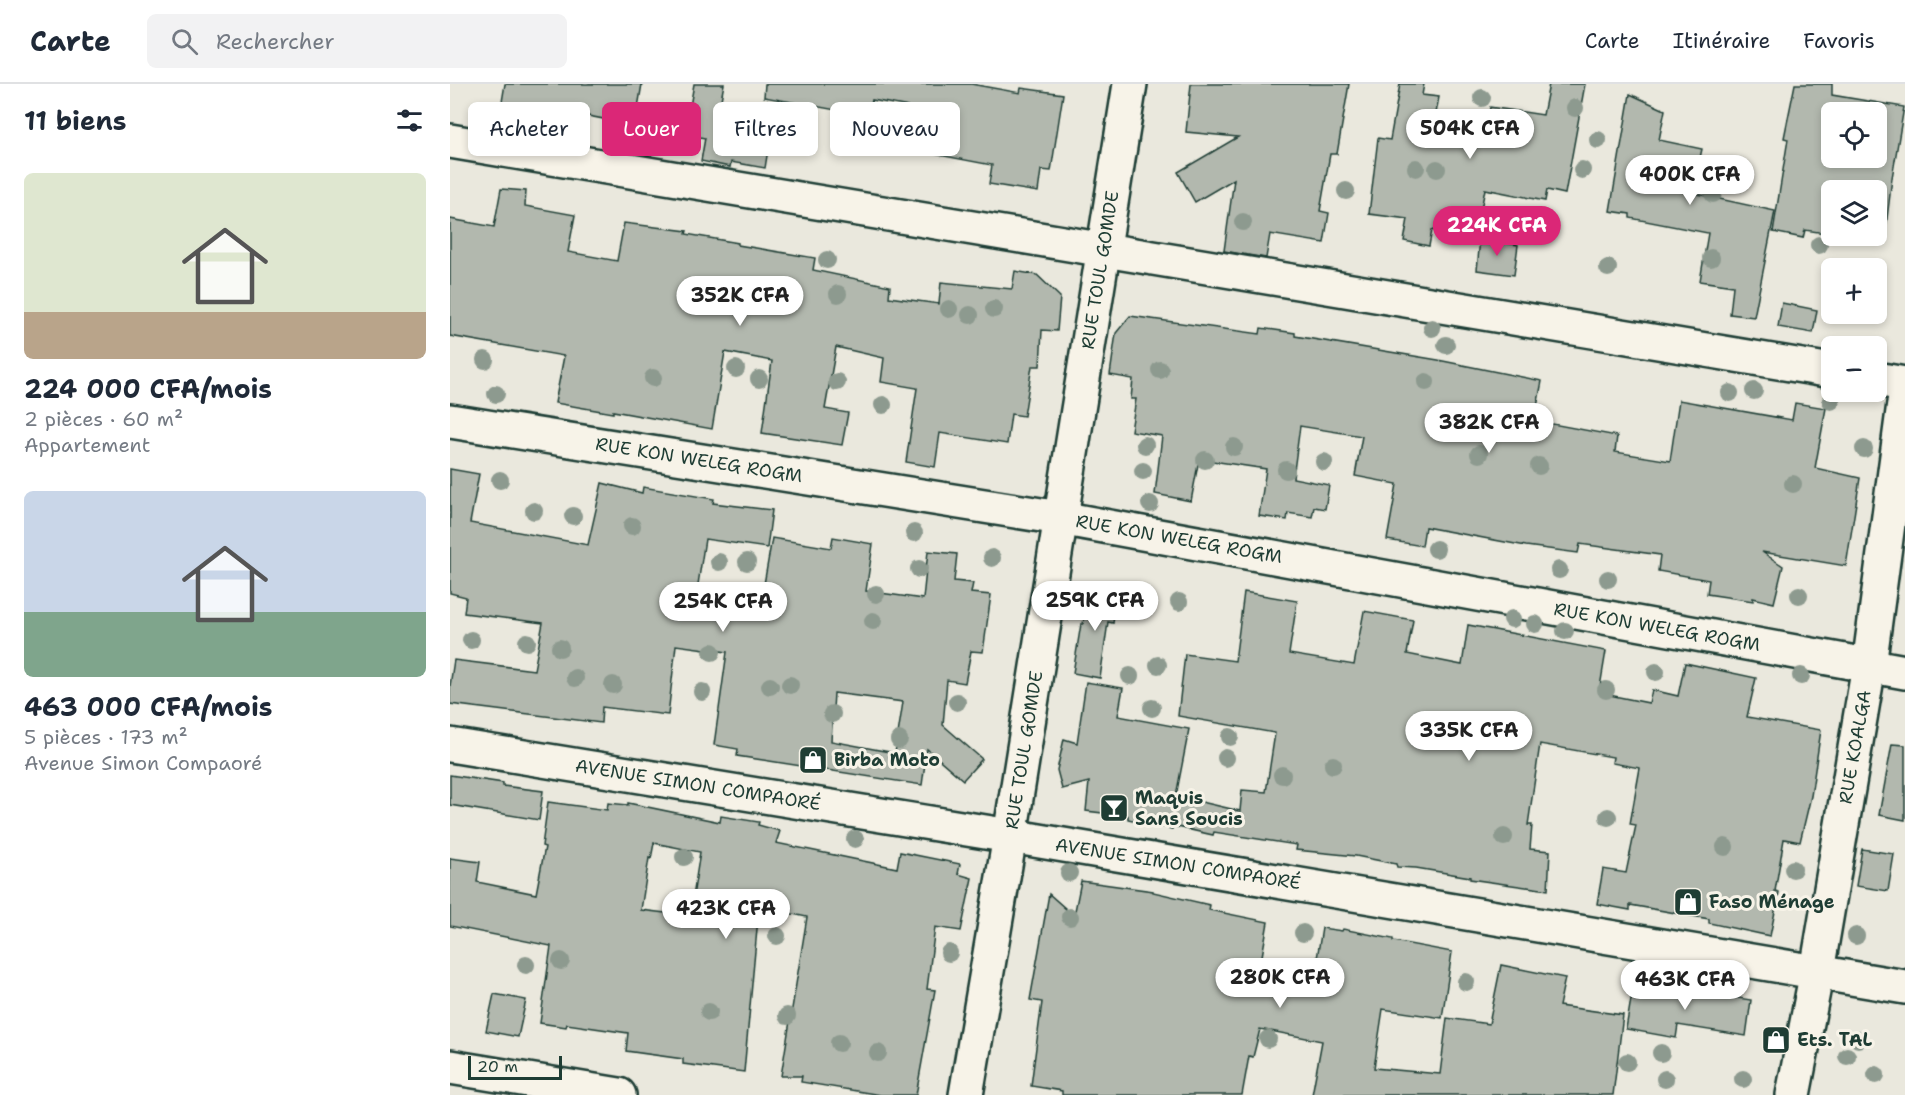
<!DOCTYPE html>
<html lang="fr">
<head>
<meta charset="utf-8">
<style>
  body { margin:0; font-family:"Shantell Sans",sans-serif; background:#f2f2f3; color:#1f2937; height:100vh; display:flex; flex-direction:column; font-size:22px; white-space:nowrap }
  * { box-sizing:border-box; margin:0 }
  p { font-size:20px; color:#747a83 }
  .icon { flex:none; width:33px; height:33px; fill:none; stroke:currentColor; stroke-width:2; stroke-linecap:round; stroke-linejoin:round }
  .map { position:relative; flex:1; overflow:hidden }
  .sheet { display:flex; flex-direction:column; background:#fff; width:450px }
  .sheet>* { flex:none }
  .guide { position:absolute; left:18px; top:18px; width:570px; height:54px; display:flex; gap:12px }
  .controls { position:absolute; left:1371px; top:18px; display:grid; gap:12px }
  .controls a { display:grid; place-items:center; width:66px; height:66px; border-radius:9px; background:#fff; box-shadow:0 3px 9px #0003; font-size:30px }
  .scale { position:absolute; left:18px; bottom:15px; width:94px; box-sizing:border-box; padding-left:6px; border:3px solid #1f3d34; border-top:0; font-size:16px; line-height:21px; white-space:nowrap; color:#1f3d34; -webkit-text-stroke:4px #f7f3e8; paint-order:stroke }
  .price { position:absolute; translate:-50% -51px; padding:0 14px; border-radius:21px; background:#fff; color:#222; font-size:20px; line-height:39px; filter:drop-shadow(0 2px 3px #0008) }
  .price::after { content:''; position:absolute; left:50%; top:36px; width:18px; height:14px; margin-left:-9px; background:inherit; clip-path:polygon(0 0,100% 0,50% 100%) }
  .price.current { background:#db2777; color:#fff }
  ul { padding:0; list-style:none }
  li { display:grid; align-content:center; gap:12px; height:318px; padding:0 24px }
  li span { display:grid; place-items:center; height:186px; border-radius:9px; color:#555 }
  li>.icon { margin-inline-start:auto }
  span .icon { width:108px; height:108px; fill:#fffc; stroke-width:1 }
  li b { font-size:26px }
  h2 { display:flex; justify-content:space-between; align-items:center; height:72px; padding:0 24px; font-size:26px }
  .chip { padding:0 21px; border-radius:9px; background:#fff; box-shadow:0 3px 9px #0003; font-size:21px; line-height:54px }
  .chip.current { background:#db2777; color:#fff }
  header { display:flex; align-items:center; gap:36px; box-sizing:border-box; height:84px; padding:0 30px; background:#fff; border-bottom:2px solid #e0e1e3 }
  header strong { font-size:28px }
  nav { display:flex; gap:33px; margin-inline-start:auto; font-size:21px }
  .search { width:420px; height:54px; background:#f2f2f3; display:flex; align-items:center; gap:15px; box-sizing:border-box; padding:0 21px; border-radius:9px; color:#747a83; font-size:22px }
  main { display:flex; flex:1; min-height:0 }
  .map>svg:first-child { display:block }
  .building { fill:#b2b8ae; stroke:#1f3d34; stroke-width:1.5; fill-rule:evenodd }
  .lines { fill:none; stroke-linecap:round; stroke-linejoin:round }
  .minor-casing { stroke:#1f3d34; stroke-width:38 }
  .minor { stroke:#f7f3e8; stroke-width:33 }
  .tree { fill:#8d9a8f }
  .labels { text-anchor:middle; stroke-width:6; stroke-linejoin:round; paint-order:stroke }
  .street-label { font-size:18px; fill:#1f3d34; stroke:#f7f3e8 }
  .poi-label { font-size:18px; font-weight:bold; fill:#1f3d34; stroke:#f7f3e8; text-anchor:start }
</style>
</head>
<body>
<header>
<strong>Carte</strong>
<div class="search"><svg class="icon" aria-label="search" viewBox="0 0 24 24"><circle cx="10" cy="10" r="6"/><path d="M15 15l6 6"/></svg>Rechercher</div>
<nav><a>Carte</a><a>Itinéraire</a><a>Favoris</a></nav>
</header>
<main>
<section class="sheet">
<h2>11 biens<svg class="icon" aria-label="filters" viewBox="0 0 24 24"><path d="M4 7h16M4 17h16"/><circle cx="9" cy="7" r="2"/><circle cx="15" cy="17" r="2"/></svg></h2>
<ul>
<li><span style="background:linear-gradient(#dfe7d0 75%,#b9a48a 0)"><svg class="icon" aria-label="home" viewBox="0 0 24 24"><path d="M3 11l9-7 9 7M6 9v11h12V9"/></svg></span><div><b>224 000 CFA/mois</b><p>2 pièces · 60 m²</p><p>Appartement</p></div></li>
<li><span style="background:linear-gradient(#c9d6e8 65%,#7fa58c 0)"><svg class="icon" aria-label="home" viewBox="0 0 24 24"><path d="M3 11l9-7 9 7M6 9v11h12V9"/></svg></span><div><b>463 000 CFA/mois</b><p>5 pièces · 173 m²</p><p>Avenue Simon Compaoré</p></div></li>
</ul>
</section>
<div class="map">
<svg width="1455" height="1011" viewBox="0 0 1455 1011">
  <rect width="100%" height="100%" fill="#eae8dd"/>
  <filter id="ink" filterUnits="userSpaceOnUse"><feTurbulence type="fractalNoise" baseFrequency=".0167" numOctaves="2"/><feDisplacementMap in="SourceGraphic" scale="12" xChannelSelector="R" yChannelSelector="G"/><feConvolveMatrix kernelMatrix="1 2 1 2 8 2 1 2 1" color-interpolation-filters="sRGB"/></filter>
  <g filter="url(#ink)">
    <g class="building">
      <polygon points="55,0 192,0 185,41 117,28 116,35 51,24"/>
      <polygon points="244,0 274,0 270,21 324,29 315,84 281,78 280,83 251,77 255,54 235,50"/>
      <polygon points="315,0 521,0 570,9 571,4 613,10 601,87 591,86 588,108 539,100 542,81 473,68 480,27 422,16 419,32 314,13"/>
      <polygon points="741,0 899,0 887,70 880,70 870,127 879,129 874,159 820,150 816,174 774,167 784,95 745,118 728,88 788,53 736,48"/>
      <polygon points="950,0 974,0 972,11 989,13 986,29 1038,38 1040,23 1093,31 1099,0 1135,0 1115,110 1097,106 1095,117 1035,105 1025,155 982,146 979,162 954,157 958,135 919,130 928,54 940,56"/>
      <path d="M1345 0H1382V11L1454 23 1442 94 1434 159 1390 152H1426V106H1382V150L1355 146 1353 154 1323 148 1338 55 1334 54ZM1382 28H1426V74H1382Z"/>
      <polygon points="1180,10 1215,26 1209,56 1252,65 1242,109 1325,127 1304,233 1280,230 1283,202 1250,197 1258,149 1180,134 1180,130 1160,127"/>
      <polygon points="51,105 76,107 75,122 125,131 118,168 167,177 174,139 237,147 236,150 288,159 288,161 365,174 363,186 440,202 439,213 489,220 491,198 562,205 565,187 587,191 610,213 607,247 592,246 590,282 582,282 574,332 561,330 557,360 490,349 485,383 456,378 467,304 431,298 434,274 386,263 375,325 398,329 392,361 312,349 322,277 275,268 262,345 163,327 163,329 105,319 114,272 0,252 0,135 44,143"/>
      <polygon points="1030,155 1068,161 1064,191 1027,186"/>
      <polygon points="1332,219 1367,226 1363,249 1328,243"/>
      <polygon points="680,232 810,250 811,244 845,249 845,252 988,276 1092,297 1085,333 1087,333 1086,337 1167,352 1165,368 1220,377 1229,316 1342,336 1345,319 1376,324 1365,384 1410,394 1396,482 1312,468 1333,482 1324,519 1303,514 1303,517 1257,510 1259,496 1208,487 1210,471 1130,460 1128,469 1076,462 975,443 972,462 937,456 947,400 905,392 912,352 850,342 843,394 879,401 875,425 864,423 862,433 838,429 837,436 809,432 816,385 749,375 741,417 705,410 712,352 681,347 686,315 681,315 683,295 660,291 666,249"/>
      <path d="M0 385 29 390 20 439 138 461 152 399 192 409 193 403 264 415 263 419 322 426 317 464 255 455 247 507 312 512 322 454 381 464 383 453 423 460 416 507 473 515 478 467 507 470 504 497 523 499 521 509 541 511 533 568 521 567 515 599 497 596 493 641 532 675 513 696 477 665 472 701 287 672 288 665 264 661 277 568 226 561 218 631 152 623 151 639 0 620V602L4 576 84 586 93 539 14 529 16 513 0 509ZM384 609 453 618 445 669 381 657Z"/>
      <polygon points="639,503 667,508 663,539 658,538 650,594 623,589 631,540 633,540"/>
      <polygon points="794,508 847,517 839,570 904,581 914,527 963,536 957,570 1012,581 1018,541 1156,567 1149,609 1199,619 1202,606 1228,612 1235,579 1306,594 1297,633 1371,646 1361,712 1350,758 1334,755 1325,807 1329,808 1320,852 1259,839 1259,835 1180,821 1180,826 1147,820 1153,785 1176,789 1186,741 1180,740 1190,684 1162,679 1163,673 1090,660 1078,741 1082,741 1080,765 1100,767 1098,806 1020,795 1020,793 966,784 947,783 946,780 906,772 846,766 847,761 764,748 763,751 723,742 722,745 678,735 678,732 636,727 639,698 612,705 607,686 614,655 627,659 636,598 673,604 668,632 739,645 726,712 790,727 792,706 816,708 825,649 728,632 735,570 785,577"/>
      <polygon points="1442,660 1455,661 1455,736 1429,731"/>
      <polygon points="0,691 53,699 53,702 93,707 89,736 0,721"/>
      <path d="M98 718 157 726 158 719 178 721V719L270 738 271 732 309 738 308 741 330 747 326 759 447 784 450 768 510 780 508 790 522 794 511 847 485 843 477 905 485 906 466 1011H431L351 998 352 992H331L357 833 309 823 294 988 233 980V975L176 967 178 949 117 940 116 943 90 939 101 862 0 842V774L30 778 27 798 86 810 95 763 92 762ZM204 759 250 768 240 832 191 826 199 774 201 775Z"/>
      <polygon points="1412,765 1444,770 1438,807 1406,802"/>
      <polygon points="631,797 703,807 703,808 760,821 759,826 818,838 808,895 862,905 872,844 892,847 893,845 943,855 943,857 1002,868 992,934 933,925 924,984 990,990 997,934 1039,940 1051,881 1115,894 1109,922 1173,931 1163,1011 862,1011 872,957 810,945 803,973 799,972 792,1011 612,1011 612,1007 581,1002 592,918 580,916 599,810 624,832"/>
      <polygon points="1184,897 1301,916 1296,952 1228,941 1226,954 1176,945"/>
      <polygon points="44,910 76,916 68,953 36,947"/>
    </g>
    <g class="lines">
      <g class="minor-casing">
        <g id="minor">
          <polyline points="0,57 1382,287"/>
          <polyline points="1426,295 1455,300"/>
          <polyline points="0,337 610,434 1455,588"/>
          <polyline points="0,661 560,752 1455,903"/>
          <polyline points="0,983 169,1011"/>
          <polyline points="516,1011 560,752 680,0"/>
          <polyline points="1343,1011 1367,887 1419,582 1455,312"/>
        </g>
      </g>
      <use href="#minor" class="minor"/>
    </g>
    <g class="tree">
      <circle cx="1032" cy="14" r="9"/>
      <circle cx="1125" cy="24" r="9"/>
      <circle cx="349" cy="32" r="9"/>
      <circle cx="465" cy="35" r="9"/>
      <circle cx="425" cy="39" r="9"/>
      <circle cx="1148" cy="56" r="9"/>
      <circle cx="966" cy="84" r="9"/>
      <circle cx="987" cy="85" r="9"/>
      <circle cx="1132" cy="86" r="9"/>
      <circle cx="896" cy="107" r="9"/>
      <circle cx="1263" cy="110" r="9"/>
      <circle cx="1053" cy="136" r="9"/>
      <circle cx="793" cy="138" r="9"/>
      <circle cx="1087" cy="145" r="9"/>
      <circle cx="1369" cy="161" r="9"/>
      <circle cx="1261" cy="174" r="9"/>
      <circle cx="377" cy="176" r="9"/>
      <circle cx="1158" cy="184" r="9"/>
      <circle cx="388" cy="210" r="9"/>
      <circle cx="499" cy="225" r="9"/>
      <circle cx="544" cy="225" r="9"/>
      <circle cx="520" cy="231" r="9"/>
      <circle cx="982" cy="244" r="9"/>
      <circle cx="996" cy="261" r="9"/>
      <circle cx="35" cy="276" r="9"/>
      <circle cx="286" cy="285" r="9"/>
      <circle cx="710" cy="286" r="9"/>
      <circle cx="203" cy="294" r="9"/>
      <circle cx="309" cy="295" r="9"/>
      <circle cx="387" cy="298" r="9"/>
      <circle cx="976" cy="298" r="9"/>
      <circle cx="1304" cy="307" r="9"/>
      <circle cx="1280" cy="309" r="9"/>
      <circle cx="46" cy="310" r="9"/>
      <circle cx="1381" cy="317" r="9"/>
      <circle cx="433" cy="321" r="9"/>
      <circle cx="695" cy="361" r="9"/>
      <circle cx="784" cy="363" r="9"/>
      <circle cx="1414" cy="365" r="9"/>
      <circle cx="1029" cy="370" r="9"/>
      <circle cx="755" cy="376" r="9"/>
      <circle cx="874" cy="378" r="9"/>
      <circle cx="1089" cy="382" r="9"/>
      <circle cx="836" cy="386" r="9"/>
      <circle cx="693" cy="387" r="9"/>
      <circle cx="50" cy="396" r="9"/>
      <circle cx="1343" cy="400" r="9"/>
      <circle cx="700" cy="420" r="9"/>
      <circle cx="84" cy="427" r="9"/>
      <circle cx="123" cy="432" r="9"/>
      <circle cx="182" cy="442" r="9"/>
      <circle cx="464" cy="449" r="9"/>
      <circle cx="986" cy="465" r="9"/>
      <circle cx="542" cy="474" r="9"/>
      <circle cx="269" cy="478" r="9"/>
      <circle cx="297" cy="478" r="9"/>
      <circle cx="469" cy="485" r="9"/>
      <circle cx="1109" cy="486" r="9"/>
      <circle cx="1158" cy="495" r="9"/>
      <circle cx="426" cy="510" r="9"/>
      <circle cx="1349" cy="511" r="9"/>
      <circle cx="729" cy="518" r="9"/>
      <circle cx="1062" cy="535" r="9"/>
      <circle cx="423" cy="537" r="9"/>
      <circle cx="1085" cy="540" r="9"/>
      <circle cx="1115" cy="547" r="9"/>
      <circle cx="21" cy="556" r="9"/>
      <circle cx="77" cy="558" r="9"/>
      <circle cx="110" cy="564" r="9"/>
      <circle cx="262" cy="568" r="9"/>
      <circle cx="708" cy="581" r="9"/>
      <circle cx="1206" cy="588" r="9"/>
      <circle cx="680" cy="592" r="9"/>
      <circle cx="1351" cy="592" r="9"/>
      <circle cx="125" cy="594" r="9"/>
      <circle cx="163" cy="601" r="9"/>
      <circle cx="340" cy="601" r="9"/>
      <circle cx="320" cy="602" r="9"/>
      <circle cx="1156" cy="606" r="9"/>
      <circle cx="252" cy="608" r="9"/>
      <circle cx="507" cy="618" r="9"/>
      <circle cx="702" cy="624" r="9"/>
      <circle cx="382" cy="630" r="9"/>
      <circle cx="780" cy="653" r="9"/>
      <circle cx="449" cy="656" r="9"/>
      <circle cx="776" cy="674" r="9"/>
      <circle cx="883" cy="681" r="9"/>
      <circle cx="832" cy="691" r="9"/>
      <circle cx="1158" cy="733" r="9"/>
      <circle cx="1054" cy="753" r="9"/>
      <circle cx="405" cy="755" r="9"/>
      <circle cx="1275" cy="763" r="9"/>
      <circle cx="234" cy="773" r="9"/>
      <circle cx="1343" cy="785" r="9"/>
      <circle cx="619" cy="789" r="9"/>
      <circle cx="620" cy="833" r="9"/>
      <circle cx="853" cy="849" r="9"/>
      <circle cx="327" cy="852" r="9"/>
      <circle cx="1406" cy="852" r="9"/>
      <circle cx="499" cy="869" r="9"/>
      <circle cx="111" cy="877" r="9"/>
      <circle cx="76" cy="881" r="9"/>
      <circle cx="831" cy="881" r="9"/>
      <circle cx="1016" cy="898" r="9"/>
      <circle cx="259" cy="928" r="9"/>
      <circle cx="337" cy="932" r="9"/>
      <circle cx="818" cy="955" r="9"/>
      <circle cx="1408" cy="955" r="9"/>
      <circle cx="389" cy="959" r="9"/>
      <circle cx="428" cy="969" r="9"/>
      <circle cx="1211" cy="969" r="9"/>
      <circle cx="1397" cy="972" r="9"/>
      <circle cx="1177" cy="978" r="9"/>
      <circle cx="1426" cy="991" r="9"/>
      <circle cx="1215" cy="995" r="9"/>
      <circle cx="1293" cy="995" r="9"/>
    </g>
  </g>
  <defs>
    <g id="shop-square" transform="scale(1.5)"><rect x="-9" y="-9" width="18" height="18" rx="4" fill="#1f3d34" stroke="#f7f3e8"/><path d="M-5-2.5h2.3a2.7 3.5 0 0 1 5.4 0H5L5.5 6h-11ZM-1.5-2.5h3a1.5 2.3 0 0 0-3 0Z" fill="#fff"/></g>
    <g id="bar-square" transform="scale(1.5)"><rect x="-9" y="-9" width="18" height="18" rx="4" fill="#1f3d34" stroke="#f7f3e8"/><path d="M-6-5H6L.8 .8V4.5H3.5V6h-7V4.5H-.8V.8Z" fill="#fff"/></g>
  </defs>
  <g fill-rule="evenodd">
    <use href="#shop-square" x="363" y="676"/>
    <use href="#bar-square" x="664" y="724"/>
    <use href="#shop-square" x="1238" y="818"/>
    <use href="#shop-square" x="1326" y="956"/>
  </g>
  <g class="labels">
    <g class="street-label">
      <text transform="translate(650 186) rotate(-81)" y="6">RUE TOUL GOMDE</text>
      <text transform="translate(249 376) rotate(9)" y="6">RUE KON WELEG ROGM</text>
      <text transform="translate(729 455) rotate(10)" y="6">RUE KON WELEG ROGM</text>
      <text transform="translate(1207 543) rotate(10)" y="6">RUE KON WELEG ROGM</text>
      <text transform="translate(1405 663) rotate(-80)" y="6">RUE KOALGA</text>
      <text transform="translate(574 666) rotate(-81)" y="6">RUE TOUL GOMDE</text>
      <text transform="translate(248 701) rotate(9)" y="6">AVENUE SIMON COMPAORÉ</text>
      <text transform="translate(728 780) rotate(9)" y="6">AVENUE SIMON COMPAORÉ</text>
    </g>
    <g class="poi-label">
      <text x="384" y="682">Birba Moto</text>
      <text x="685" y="720">Maquis<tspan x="685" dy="21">Sans Soucis</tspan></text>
      <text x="1259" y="824">Faso Ménage</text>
      <text x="1347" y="962">Ets. TAL</text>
    </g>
  </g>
</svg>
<div class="controls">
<a><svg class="icon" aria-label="locate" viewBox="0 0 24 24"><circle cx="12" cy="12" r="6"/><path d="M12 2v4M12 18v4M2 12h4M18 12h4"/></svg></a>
<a><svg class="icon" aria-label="layers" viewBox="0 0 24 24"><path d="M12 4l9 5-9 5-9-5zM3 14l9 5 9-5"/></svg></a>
<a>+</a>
<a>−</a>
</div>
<div class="scale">20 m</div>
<b class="price" style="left:1020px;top:76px">504K CFA</b>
<b class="price" style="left:1240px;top:122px">400K CFA</b>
<b class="price current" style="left:1047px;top:173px">224K CFA</b>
<b class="price" style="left:290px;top:243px">352K CFA</b>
<b class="price" style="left:1039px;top:370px">382K CFA</b>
<b class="price" style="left:645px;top:548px">259K CFA</b>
<b class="price" style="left:273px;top:549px">254K CFA</b>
<b class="price" style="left:1019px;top:678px">335K CFA</b>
<b class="price" style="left:276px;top:856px">423K CFA</b>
<b class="price" style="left:830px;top:925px">280K CFA</b>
<b class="price" style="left:1235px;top:927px">463K CFA</b>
<div class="guide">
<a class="chip">Acheter</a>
<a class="chip current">Louer</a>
<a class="chip">Filtres</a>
<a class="chip">Nouveau</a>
</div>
</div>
</main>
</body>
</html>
